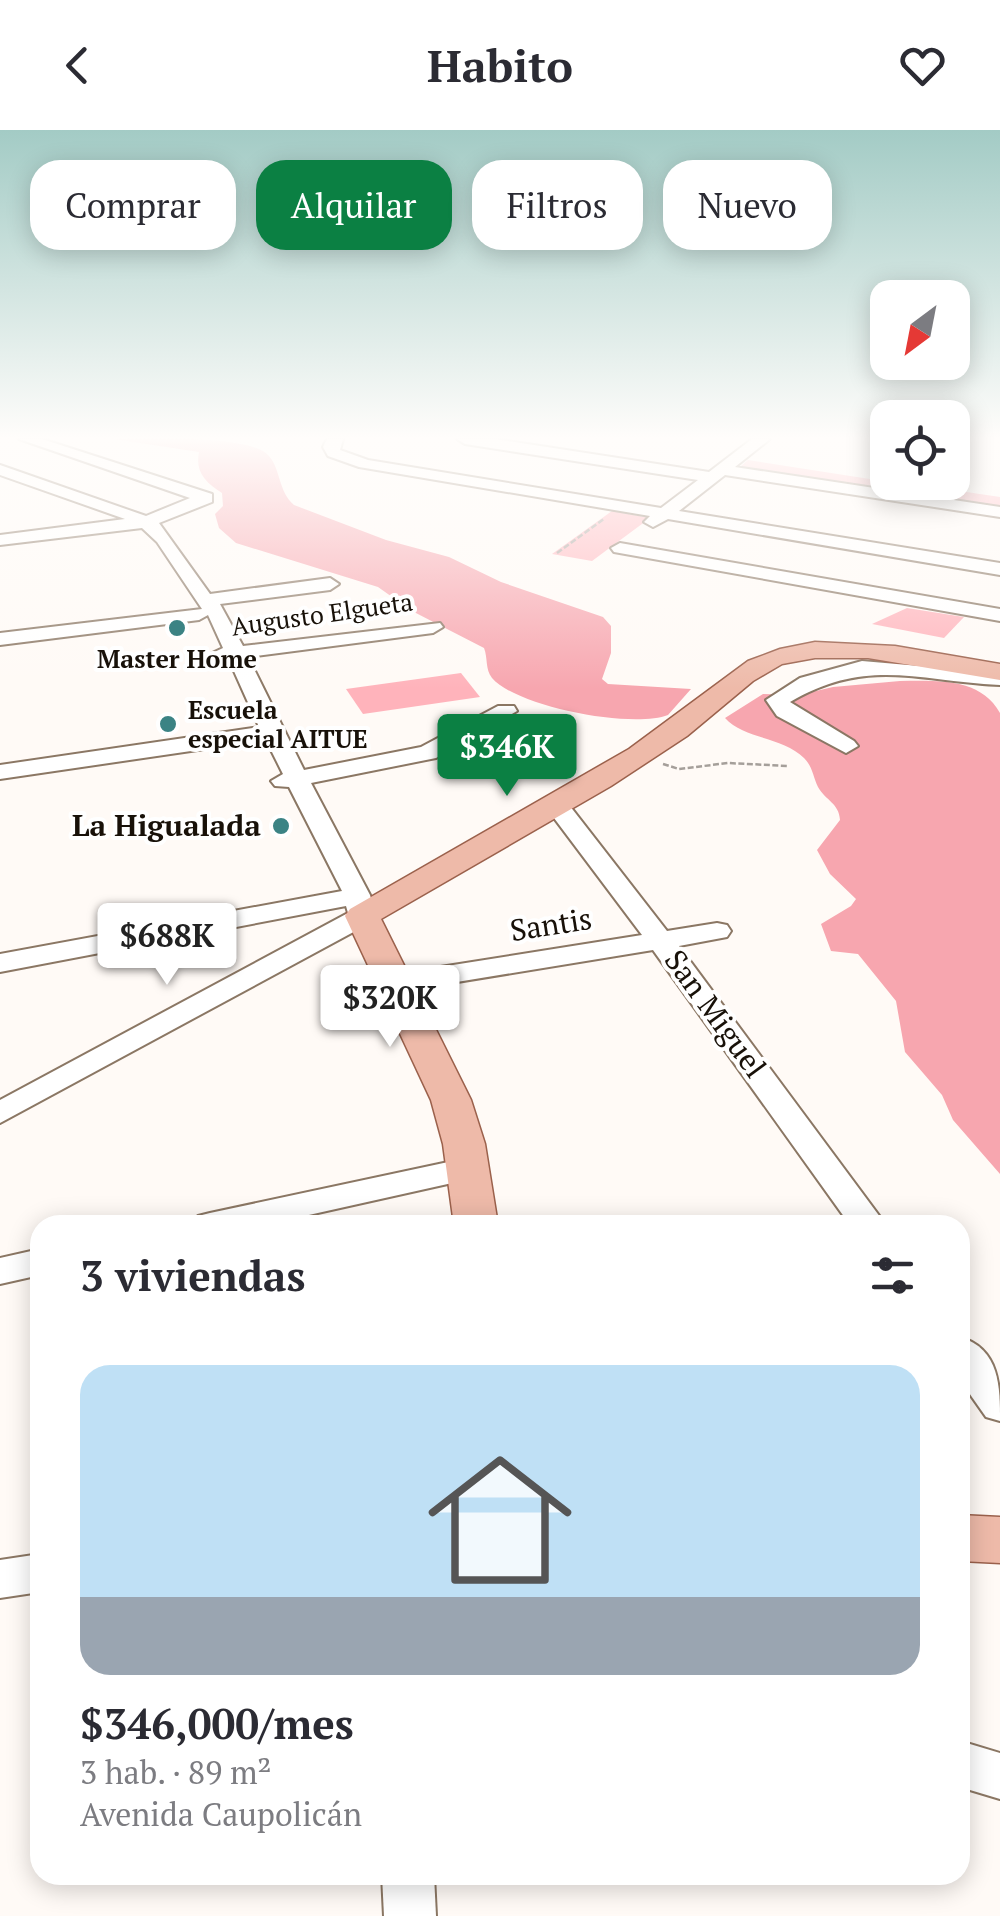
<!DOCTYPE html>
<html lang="es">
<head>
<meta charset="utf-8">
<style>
  body { margin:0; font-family:"PT Serif",serif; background:#f7f7f7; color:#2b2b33; height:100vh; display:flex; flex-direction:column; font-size:38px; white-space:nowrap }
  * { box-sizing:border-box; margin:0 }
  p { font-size:32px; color:#7c7c81 }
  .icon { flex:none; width:55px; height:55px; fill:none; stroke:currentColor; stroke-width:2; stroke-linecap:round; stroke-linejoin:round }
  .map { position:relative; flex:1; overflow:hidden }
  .drawer { position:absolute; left:30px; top:1085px; width:940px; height:670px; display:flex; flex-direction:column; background:#fff; border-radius:30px; box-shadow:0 5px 25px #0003 }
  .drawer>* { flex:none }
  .top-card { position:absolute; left:30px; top:30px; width:940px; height:90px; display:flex; gap:20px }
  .needle { width:65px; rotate:212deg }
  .tools { position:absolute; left:870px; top:150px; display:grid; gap:20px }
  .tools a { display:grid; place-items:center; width:100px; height:100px; border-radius:20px; background:#fff; box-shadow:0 5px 25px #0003; font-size:50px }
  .price { position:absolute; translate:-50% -85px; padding:0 22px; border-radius:10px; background:#fff; color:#222; font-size:32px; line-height:65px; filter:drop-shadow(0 2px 5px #0008) }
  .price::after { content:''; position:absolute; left:50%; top:60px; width:30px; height:22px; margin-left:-15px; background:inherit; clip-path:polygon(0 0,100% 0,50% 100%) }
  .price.current { background:#0b8043; color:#fff }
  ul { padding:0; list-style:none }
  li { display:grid; align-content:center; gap:20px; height:530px; padding:0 50px }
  li span { display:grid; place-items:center; height:310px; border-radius:30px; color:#555 }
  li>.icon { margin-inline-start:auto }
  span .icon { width:180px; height:180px; fill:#fffc; stroke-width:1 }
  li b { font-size:42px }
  h2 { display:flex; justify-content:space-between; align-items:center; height:120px; padding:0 50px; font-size:42px }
  .pill { padding:0 35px; border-radius:30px; background:#fff; box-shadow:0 5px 25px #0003; font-size:35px; line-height:90px }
  .pill.current { background:#0b8043; color:#fff }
  header { display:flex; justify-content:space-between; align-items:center; height:130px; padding:0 50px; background:#fff; font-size:45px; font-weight:700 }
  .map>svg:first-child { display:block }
  .green { fill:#ffb3bb }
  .forest { fill:#f7a6af }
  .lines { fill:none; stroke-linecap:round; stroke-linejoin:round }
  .minor-casing { stroke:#8b7764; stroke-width:4 }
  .major-casing { stroke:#9b614c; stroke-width:3 }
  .path { stroke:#a59f9a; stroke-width:2.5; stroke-dasharray:6 2.5; stroke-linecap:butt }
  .minor { fill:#fff; fill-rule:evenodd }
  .major { fill:#eebaa9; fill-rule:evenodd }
  .poi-dot { fill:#3b8384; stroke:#fff; stroke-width:4 }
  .labels { text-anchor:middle; stroke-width:8; stroke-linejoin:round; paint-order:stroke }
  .far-street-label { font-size:25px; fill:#181109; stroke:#fff }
  .far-poi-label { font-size:25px; font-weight:bold; fill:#181109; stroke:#fff }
  .poi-label { font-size:30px; font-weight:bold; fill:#181109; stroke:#fff; text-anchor:end }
  .street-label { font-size:30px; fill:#181109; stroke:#fff }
</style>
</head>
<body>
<header><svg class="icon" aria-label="back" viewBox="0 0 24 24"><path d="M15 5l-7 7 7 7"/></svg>Habito<svg class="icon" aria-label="heart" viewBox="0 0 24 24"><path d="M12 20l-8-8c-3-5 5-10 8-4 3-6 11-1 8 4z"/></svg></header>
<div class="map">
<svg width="1000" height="1786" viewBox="0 0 1000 1786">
  <rect width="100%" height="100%" fill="#fffaf6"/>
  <g class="green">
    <polygon points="748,330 876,350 868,357 740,337"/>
    <polygon points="906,353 1000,367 1000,376 899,361"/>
    <polygon points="612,381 650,388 592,431 552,424"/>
    <polygon points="907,478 964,487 944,508 872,494"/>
    <polygon points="461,543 480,567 363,584 346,559"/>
  </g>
  <g class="forest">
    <path d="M114 309C144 309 251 304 269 326 281 340 278 361 294 375L386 410 449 427 501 452 603 487 611 496V523L602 549 608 554 691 559 668 585C632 599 517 577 492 548 485 539 488 528 484 518L412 481 378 457 236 413 219 398 215 384 223 376 222 363C205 352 195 342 199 322Z"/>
    <path d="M900 551C936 551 980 547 1000 583V1044L953 990 942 965 905 922 896 871 858 824 831 821 821 794 851 776 856 769 830 744 817 720 840 690C839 673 826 671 818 657 813 647 813 637 804 628 783 607 744 609 725 588L763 564 799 565 833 557Z"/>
  </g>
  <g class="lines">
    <g class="minor-casing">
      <g id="minor">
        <polygon points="19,309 42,309 212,364 212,372 159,393 210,464 330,448 339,454 330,460 220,474 243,516 440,493 443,497 433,503 248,527 304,640 421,617 498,576 514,576 517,581 436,628 311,653 370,765 376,786 372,792 0,993 0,970 348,783 346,776 0,842 0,824 342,761 289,657 275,656 271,651 283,644 266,610 0,649 0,635 259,597 229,530 218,531 208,525 223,518 208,485 199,490 0,515 0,503 202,479 157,412 142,398 0,415 0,405 125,389 0,345 0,335 146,386 190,368"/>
        <polygon points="327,309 343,309 340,320 368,330 661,378 698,350 465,314 457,309 495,309 709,342 752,309 770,309 735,337 1000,377 1000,387 725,345 679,381 1000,433 1000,445 668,389 653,397 644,392 650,386 359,337 328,326 323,317"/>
        <polygon points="620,413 1000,479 1000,491 614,422 611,418"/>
        <path d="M862 531 1000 543V555C917 551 867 527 790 572L854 611 858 616 846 623 777 586 766 570 800 548Z"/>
        <polygon points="557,669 566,671 667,801 717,793 727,795 731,801 727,807 679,816 886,1095 850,1095 653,820 396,862 386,859 382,853 386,847 396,844 642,805 545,676"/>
        <polygon points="467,1028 479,1031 484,1039 479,1047 264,1095 192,1095 198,1086 210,1083"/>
        <polygon points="40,1119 40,1145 0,1154 0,1128"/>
        <path d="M960 1207C1000 1219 1000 1257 1000 1291L986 1287 960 1250Z"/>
        <polygon points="40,1424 40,1462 0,1468 0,1430"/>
        <polygon points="960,1611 1000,1623 1000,1669 960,1657"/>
        <polygon points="382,1745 434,1745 436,1786 384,1786"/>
      </g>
    </g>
    <g class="major-casing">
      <g id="major">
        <polygon points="815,512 895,516 1000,534 1000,550 868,528 815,528 782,534 753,551 687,606 611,656 381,789 471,970 485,1014 498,1095 454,1095 443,1014 431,970 345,786 350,779 629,619 748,531 780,519"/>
        <polygon points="960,1385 1000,1387 1000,1433 960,1431"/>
      </g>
    </g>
    <g class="path">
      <polyline points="557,423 604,389"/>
      <polyline points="663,634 679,639 728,633 788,636"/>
    </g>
    <use href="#minor" class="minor"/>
    <use href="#major" class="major"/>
  </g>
  <linearGradient id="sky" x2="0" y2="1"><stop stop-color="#a3cbc5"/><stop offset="0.55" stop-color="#fffdfb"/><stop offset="1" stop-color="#fffdfb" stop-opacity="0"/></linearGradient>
  <rect width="1000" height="559" fill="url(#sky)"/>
  <g class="poi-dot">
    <circle cx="177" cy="498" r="10"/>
    <circle cx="168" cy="594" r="10"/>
    <circle cx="281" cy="696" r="10"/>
  </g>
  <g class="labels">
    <g class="far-street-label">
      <text transform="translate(322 484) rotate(-8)" y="9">Augusto Elgueta</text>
    </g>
    <g class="far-poi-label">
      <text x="177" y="538">Master Home</text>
      <text x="188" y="589" text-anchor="start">Escuela<tspan x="188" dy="29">especial AITUE</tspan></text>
    </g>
    <g class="poi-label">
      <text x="261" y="706">La Higualada</text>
    </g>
    <g class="street-label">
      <text transform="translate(551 795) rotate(-9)" y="10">Santis</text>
      <text transform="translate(715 884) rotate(54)" y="10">San Miguel</text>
    </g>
  </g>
</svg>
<div class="tools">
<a><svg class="needle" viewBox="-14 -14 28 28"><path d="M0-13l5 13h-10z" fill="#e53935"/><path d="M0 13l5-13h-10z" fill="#7c7c81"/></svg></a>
<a><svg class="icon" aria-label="locate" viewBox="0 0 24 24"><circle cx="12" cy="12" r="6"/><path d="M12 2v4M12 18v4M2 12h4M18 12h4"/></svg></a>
</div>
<b class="price current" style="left:507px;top:669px">$346K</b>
<b class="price" style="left:167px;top:858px">$688K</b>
<b class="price" style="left:390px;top:920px">$320K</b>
<div class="top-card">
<a class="pill">Comprar</a>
<a class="pill current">Alquilar</a>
<a class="pill">Filtros</a>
<a class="pill">Nuevo</a>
</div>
<section class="drawer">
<h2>3 viviendas<svg class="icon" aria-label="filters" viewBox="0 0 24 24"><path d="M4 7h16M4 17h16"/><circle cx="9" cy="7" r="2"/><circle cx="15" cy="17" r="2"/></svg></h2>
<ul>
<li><span style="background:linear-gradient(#bfe0f5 75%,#9aa5b1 0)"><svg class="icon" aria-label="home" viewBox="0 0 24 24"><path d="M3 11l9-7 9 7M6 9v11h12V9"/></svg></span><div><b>$346,000/mes</b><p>3 hab. · 89 m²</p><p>Avenida Caupolicán</p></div></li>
</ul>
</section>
</div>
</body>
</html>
